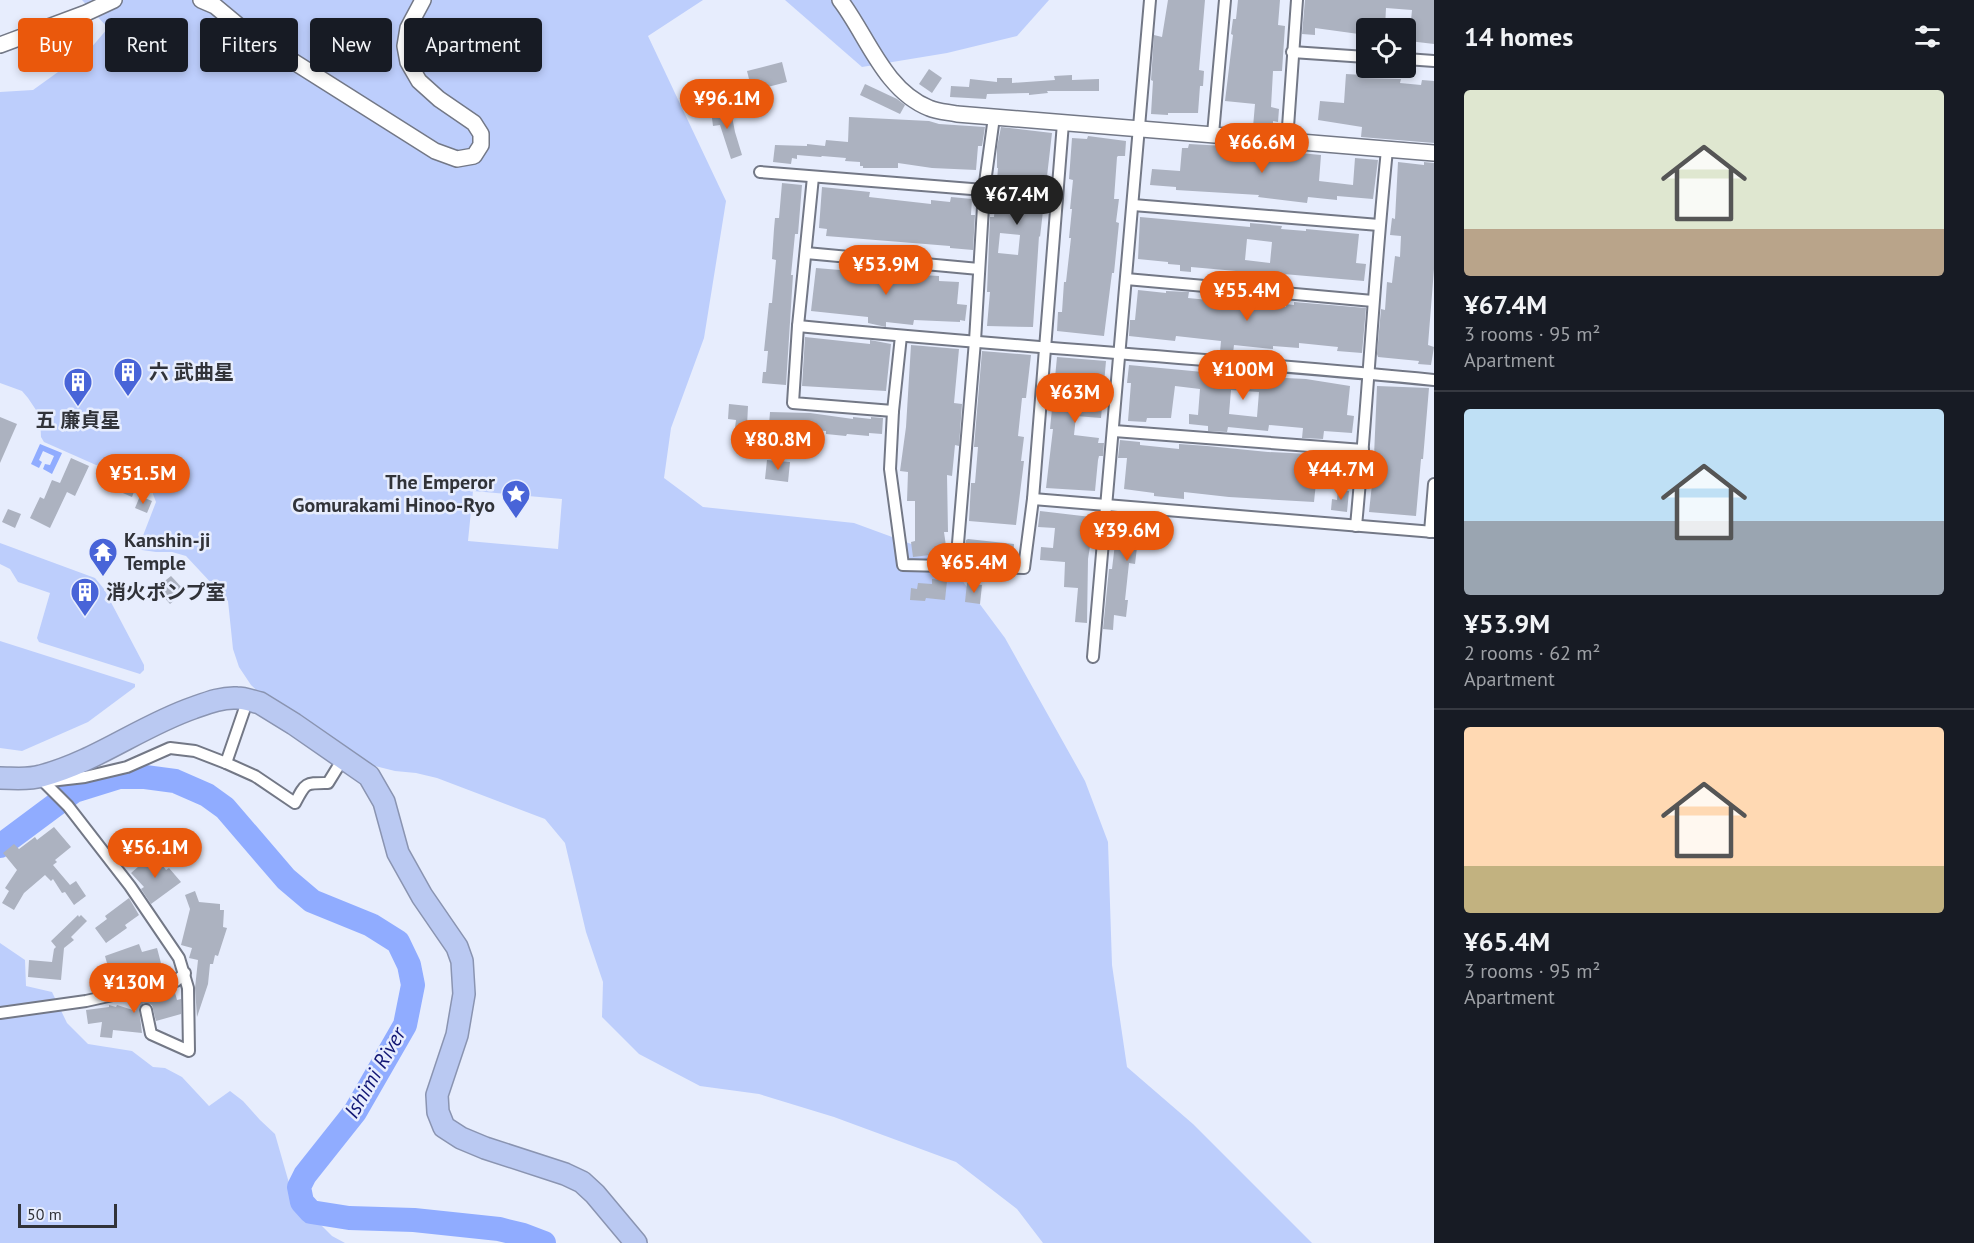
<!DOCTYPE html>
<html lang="en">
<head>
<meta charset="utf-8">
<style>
  body { margin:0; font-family:"PT Sans","Noto Sans JP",sans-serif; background:#20242c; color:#f1f3f6; height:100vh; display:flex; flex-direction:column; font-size:22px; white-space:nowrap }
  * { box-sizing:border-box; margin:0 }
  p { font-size:20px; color:#9ea1a6 }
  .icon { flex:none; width:33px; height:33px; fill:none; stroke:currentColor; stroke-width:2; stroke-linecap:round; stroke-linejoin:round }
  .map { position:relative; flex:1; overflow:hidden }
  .panel { display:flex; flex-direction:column; background:#171b24; width:540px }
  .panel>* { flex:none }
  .top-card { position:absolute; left:18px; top:18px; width:570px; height:54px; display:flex; gap:12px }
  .tools { position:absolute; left:1356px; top:18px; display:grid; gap:12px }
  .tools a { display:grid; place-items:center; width:60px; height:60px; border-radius:6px; background:#171b24; box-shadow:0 3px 9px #0003; font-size:30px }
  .scale { position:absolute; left:18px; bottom:15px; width:99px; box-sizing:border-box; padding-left:6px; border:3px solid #313339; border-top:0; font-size:16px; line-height:21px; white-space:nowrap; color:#313339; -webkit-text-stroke:4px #e7edfd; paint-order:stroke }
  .price { position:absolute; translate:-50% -51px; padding:0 14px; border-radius:21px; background:#ea580c; color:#fff; font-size:20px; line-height:39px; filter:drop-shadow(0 2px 3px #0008) }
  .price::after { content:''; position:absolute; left:50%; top:36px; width:18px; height:14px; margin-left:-9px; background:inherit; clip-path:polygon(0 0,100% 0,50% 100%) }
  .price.selected { background:#222; color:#fff }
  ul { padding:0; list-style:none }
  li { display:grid; align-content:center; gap:12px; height:318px; padding:0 30px }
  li+li { border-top:2px solid #363941 }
  li span { display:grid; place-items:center; height:186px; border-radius:6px; color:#555 }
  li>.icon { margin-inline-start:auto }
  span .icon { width:108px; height:108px; fill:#fffc; stroke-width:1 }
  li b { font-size:26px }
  h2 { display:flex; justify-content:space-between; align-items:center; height:72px; padding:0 30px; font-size:26px }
  .tag { padding:0 21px; border-radius:6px; background:#171b24; box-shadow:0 3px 9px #0003; font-size:21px; line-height:54px }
  .tag.selected { background:#ea580c; color:#fff }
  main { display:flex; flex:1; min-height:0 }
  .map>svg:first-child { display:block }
  .green { fill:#bdcefc; fill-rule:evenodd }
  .water { fill:#90acff }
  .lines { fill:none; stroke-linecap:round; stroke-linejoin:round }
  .river { stroke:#90acff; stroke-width:24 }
  .building { fill:#acb2c0; fill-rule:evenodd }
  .street-casing { stroke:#737886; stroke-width:14 }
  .secondary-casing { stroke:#737886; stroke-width:18 }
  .highway-casing { stroke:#8a94b1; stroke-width:24 }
  .street { stroke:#fff; stroke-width:10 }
  .secondary { stroke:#fff; stroke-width:15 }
  .highway { stroke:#bac9f2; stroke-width:21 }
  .labels { text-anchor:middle; stroke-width:5; stroke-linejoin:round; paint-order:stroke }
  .poi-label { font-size:20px; font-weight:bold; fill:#313339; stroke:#e7edfd; text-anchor:start }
  .water-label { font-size:21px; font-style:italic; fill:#111674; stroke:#e7edfd }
</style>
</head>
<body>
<main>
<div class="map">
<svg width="1434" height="1243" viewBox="0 0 1434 1243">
  <rect width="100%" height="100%" fill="#e7edfd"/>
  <g class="green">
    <path d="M82 0H703L648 36 726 201 704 338 671 428 664 478 703 507 854 523 944 556 1005 638 1085 781 1108 842 1112 965 1127 1067 1193 1124 1312 1243H1043L1017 1209 956 1162 834 1117 759 1094 700 1086 639 1054 602 1017 603 982 586 932 565 843 545 819 437 778 416 773 395 771 371 765 265 698 251 685 239 667 233 649 228 601 186 556 172 552H156L142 550 139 546 156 502 153 494 155 481 144 474 116 464 105 466 96 465 44 442 41 437 40 416 28 398 22 391 0 383V92L33 90 90 49 108 28ZM473 491 562 499 558 549 468 541Z"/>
    <polygon points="785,0 1049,0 1017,36 947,53 862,67"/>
    <polygon points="0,543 95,578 104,589 144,665 144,670 140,674 39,642 37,638 50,593 18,582 10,569 0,564"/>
    <polygon points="0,641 135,684 135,687 88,722 22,751 0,748"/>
    <polygon points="0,943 25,960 26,986 52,992 67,1023 88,1044 132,1051 153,1067 165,1068 182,1077 209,1106 230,1091 243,1101 260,1120 275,1134 293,1197 332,1236 345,1243 0,1243"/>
  </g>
  <polygon class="water" points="40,444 62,453 52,474 43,469 45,464 50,465 54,456 43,451 39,460 42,462 39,468 31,464"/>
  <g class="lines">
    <polyline class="river" points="0,846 74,791 119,777 145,777 175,781 207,795 225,808 286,879 312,901 371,925 398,942 409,965 413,985 405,1025 355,1112 305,1175 299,1187 302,1202 311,1212 349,1218 414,1220 499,1229 523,1235 544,1243"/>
  </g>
  <g class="building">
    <polygon points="1168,0 1205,0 1199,70 1204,71 1203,86 1200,86 1198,113 1168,113 1168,115 1151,114 1153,81 1151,80 1154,35 1162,37"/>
    <polygon points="1238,0 1280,0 1278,25 1285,26 1282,71 1273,71 1271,107 1279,109 1278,122 1273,121 1273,128 1253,127 1255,104 1225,101 1233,35 1231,34 1233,19 1236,19"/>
    <polygon points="1305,0 1434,0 1434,44 1409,41 1412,10 1386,8 1385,28 1366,28 1366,35 1315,28 1315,35 1302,34"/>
    <polygon points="782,62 787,82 752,91 747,71"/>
    <polygon points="929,69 942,78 932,93 919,84"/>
    <polygon points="1346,74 1363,75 1362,78 1401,79 1400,83 1421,85 1422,80 1434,81 1434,143 1361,137 1362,127 1318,120 1320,101 1344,103"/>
    <polygon points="1072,75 1072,80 1099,79 1099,91 1047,91 1048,93 1029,95 1029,93 987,94 986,99 950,97 951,86 969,87 970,79 997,82 997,78 1012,78 1012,83 1055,80 1054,76"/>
    <polygon points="865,84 897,99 905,105 900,114 860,95"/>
    <polygon points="730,106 735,132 742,155 731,159 720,125 713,126 711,110"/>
    <polygon points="849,117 929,121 939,124 985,127 982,146 978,146 976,170 932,168 898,163 898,168 863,168 863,166 860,166 860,162 845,161 846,158 822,156 821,157 797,155 797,159 792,158 791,164 773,162 775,145 807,146 807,144 825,146 826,140 848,142"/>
    <path d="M1001 127 1052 133 1040 237 1039 236 1033 327 987 326 990 292H987L990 217H994L998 168H997V147ZM1000 233 1020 235 1018 255 998 253Z"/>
    <polygon points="1088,136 1126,141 1125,156 1118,156 1117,157 1114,199 1119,199 1116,222 1119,223 1114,273 1112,273 1104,336 1057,331 1058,312 1062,312 1064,282 1066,282 1071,238 1069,238 1072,209 1070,209 1073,180 1069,179 1072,138 1087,139"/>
    <polygon points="1189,144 1225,146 1321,155 1319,181 1353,185 1355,158 1378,160 1373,199 1337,196 1337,200 1308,197 1307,203 1258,197 1259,195 1176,190 1176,187 1150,185 1152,169 1180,171 1182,148 1188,148"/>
    <polygon points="1398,162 1424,165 1424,162 1434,163 1434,269 1428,345 1434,347 1431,365 1418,364 1419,361 1378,357 1377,354 1381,309 1385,310 1387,282 1392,283 1395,256 1400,257 1401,236 1390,235 1392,218 1395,219"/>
    <polygon points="782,183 802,185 798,234 795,234 791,275 793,275 786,385 762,383 763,372 766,372 768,351 764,351 769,303 772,303 776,260 772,259 774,229 775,218 779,218"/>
    <polygon points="822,187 870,192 869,197 931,204 931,200 950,202 951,197 972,199 971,215 975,215 973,250 950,248 950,246 826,236 827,229 819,228"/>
    <path d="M1140 217 1250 227V223L1282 226 1281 229 1306 231V229L1359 234 1356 263 1366 264 1364 281 1272 273 1271 280 1255 279 1256 275 1236 273V271L1191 267V272L1180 271V265L1168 264V262L1138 259ZM1247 239 1272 242 1270 263 1245 260Z"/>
    <polygon points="841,266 876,268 876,274 906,276 906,274 939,276 939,281 959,282 957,304 967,305 965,321 960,320 960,322 914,320 913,325 886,322 886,327 868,323 868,317 811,311 816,268 840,270"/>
    <polygon points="1138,290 1166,293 1166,291 1189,292 1188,298 1229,302 1230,297 1248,299 1247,304 1286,307 1286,304 1294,305 1294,302 1366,308 1362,353 1337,351 1338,347 1299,343 1299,348 1273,346 1273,349 1234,345 1233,353 1220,352 1221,341 1176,336 1175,341 1129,336 1130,320 1135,320"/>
    <polygon points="805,337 870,344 870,340 891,344 886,391 802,386"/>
    <polygon points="911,345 959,349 954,403 962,404 959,446 955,445 952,476 947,475 948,532 944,532 947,553 913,557 911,542 915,541 915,501 907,501 908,472 900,471 906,427"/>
    <polygon points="982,351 1031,355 1026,398 1022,398 1018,436 1024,437 1021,461 1024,461 1016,525 969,521 971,483 975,483 978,447 974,447"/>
    <polygon points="1057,357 1106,361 1101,418 1076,416 1074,435 1099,438 1098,443 1104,443 1103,456 1099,456 1098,460 1095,491 1046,488 1053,429 1050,429"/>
    <path d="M1129 365 1245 376 1306 379 1350 386 1347 415 1354 416 1352 433 1324 431 1323 439 1302 438 1303 428 1269 425 1268 431 1228 427 1227 432 1208 431V426L1189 424V414L1198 415 1200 389 1175 386 1171 418H1147L1146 422 1128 421 1131 383H1127ZM1231 390 1259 392 1257 417 1229 414Z"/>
    <polygon points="1377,386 1429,388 1423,459 1421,459 1416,516 1369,512 1375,457 1374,456"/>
    <polygon points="729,404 748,406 747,426 755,427 753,447 740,446 741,436 734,436 736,420 728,419"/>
    <polygon points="770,412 810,413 853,419 853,417 871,419 871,417 883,418 882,434 869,433 869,436 847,434 846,436 826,434 826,431 783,428 782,438 768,437"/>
    <polygon points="0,417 17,424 0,463"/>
    <polygon points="1120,440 1140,442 1140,445 1179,449 1179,444 1207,446 1268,452 1350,456 1349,466 1345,466 1344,476 1317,473 1314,502 1229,497 1184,492 1184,499 1154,496 1154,493 1124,489 1127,458 1118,458"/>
    <polygon points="71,458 89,466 75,496 67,492 50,528 30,518 40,497 44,499 52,480 60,483"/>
    <polygon points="767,460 790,462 788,482 765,479"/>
    <polygon points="122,477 137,484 132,497 116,490"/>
    <polygon points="1338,489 1349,491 1347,512 1331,510 1332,499 1337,500"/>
    <polygon points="140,496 152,501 147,513 135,508"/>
    <polygon points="8,509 21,514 15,528 2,522"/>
    <polygon points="1040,511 1091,517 1090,520 1096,521 1094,534 1092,534 1088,559 1087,623 1075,622 1078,588 1064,587 1065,562 1040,560 1041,547 1053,548 1055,528 1038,527"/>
    <polygon points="1118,518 1169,523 1167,542 1138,539 1135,564 1129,563 1125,600 1128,600 1126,617 1114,615 1113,630 1103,629 1109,569 1112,569"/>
    <polygon points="968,539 1014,544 1013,560 964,555 966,540"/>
    <polygon points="171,576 185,591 170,604 156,588"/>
    <polygon points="932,579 947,581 945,600 926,598 925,601 910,600 911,588 917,589 918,583 932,584"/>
    <polygon points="967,583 982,585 980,604 965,602"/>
    <polygon points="54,827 71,847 55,860 57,862 53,865 70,885 76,881 86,896 74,905 65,892 62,893 53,879 51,881 45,875 24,893 14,910 2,903 9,891 5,888 17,870 3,853 14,844 19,849 35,837 37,840"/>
    <polygon points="155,855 166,870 169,868 181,882 151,904 141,889 144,887 131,873 146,860 147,861"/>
    <polygon points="195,891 199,902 220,904 220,910 224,910 223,927 227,928 218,956 215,955 213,964 210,964 208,984 197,1017 195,988 198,960 189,958 192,948 181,945 190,909 185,895"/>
    <polygon points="129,898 139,915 125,925 127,928 106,943 95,928 107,919 105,916"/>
    <polygon points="78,915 79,917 81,915 87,921 71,937 74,940 64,948 61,980 28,977 29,960 52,962 54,949 56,947 51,941"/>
    <polygon points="139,944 142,952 157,948 162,967 112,981 105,956"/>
    <polygon points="174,989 177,1000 181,999 181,1014 156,1021 152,1005 144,1003 139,1008 142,1033 113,1030 112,1038 100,1037 102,1022 88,1024 86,1010 109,1007 109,1005 116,1007 117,1005 136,1011 135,998 152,996 152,994"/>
  </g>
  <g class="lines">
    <g class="street-casing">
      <g id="street">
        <polyline points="1292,52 1366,57"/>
        <polyline points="1406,59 1434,61"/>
        <polyline points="1213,134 1225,0"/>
        <polyline points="1287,141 1297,0"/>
        <polyline points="760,172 984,190"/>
        <polyline points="813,177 798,326 793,403 893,411"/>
        <polyline points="1133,205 1379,225"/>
        <polyline points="806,253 979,269"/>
        <polyline points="1126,279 1373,301"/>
        <path d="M798 326C1010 347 1222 359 1434 380"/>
        <polyline points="901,336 893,411 890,469 903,565 1024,568 1033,499 1063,123"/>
        <polyline points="1114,431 1363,450"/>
        <polyline points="1033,499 1434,532"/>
        <path d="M1356 526C1368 400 1374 275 1387 150"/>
        <polyline points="1430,532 1434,484"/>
        <polyline points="956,567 975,341 984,190 994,117"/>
        <polyline points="1093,657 1150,0"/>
        <polyline points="226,763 248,699"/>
        <polyline points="39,777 68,806 130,886 179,958 188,988 189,1051 151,1034 146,1010"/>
        <path d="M50 781 85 777 127 767 170 748 195 751 226 763 255 776 295 803C306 782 305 783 328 783L344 757"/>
        <polyline points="0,1013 86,1001 176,981 185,973"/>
      </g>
    </g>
    <g class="secondary-casing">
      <g id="secondary">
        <polyline points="201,0 215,6 245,31 435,151 457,159 474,156 481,145 481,134 474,123 439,99 419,81 408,62 405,46 408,28 423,0"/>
        <path d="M840 0C867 35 884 90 929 108 938 112 948 112 957 114L1434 153"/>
        <polyline points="0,45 86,13 114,0"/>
      </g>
    </g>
    <g class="highway-casing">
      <path id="highway" d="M0 778C13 778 29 780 41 776 95 762 141 726 193 708 207 703 222 697 237 698 245 698 252 701 260 703L294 724 369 776 384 802 398 853 422 896 457 947 462 961 464 994 457 1035 437 1095 438 1112 444 1127 461 1138 485 1148 565 1174 582 1182 595 1194 636 1243"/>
    </g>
    <use href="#street" class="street"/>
    <use href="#secondary" class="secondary"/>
    <use href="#highway" class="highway"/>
  </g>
  <defs>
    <g id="building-pin" transform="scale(1.5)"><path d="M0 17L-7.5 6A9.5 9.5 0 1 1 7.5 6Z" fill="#4864d8" stroke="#e7edfd"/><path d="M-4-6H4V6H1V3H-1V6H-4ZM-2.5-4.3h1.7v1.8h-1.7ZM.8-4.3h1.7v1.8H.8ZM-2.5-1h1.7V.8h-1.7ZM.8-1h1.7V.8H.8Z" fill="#fff"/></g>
    <g id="sight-pin" transform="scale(1.5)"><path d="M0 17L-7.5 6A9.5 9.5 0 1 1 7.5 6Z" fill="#4864d8" stroke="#e7edfd"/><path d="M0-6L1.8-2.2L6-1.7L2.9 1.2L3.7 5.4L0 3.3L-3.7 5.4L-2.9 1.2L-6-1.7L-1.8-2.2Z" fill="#fff"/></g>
    <g id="temple-pin" transform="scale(1.5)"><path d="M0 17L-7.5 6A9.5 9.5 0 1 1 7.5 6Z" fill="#4864d8" stroke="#e7edfd"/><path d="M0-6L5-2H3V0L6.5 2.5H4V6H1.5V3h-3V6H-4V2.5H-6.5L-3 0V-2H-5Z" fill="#fff"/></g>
  </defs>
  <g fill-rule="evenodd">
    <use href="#building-pin" x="128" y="372"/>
    <use href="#building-pin" x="78" y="382"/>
    <use href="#sight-pin" x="516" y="494"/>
    <use href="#temple-pin" x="103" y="552"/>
    <use href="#building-pin" x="85" y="592"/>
  </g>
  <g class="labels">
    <g class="poi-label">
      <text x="149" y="379">六 武曲星</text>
      <text x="78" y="427" text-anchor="middle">五 廉貞星</text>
      <text x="495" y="489" text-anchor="end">The Emperor<tspan x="495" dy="23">Gomurakami Hinoo-Ryo</tspan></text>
      <text x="124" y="547">Kanshin-ji<tspan x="124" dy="23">Temple</tspan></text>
      <text x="106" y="599">消火ポンプ室</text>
    </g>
    <g class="water-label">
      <text transform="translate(375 1073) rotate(-60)" y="7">Ishimi River</text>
    </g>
  </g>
</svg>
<div class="tools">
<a><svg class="icon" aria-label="locate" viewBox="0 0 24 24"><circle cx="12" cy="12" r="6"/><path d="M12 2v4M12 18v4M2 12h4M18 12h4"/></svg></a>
</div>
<div class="scale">50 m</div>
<b class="price" style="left:727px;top:130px">¥96.1M</b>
<b class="price" style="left:1262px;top:174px">¥66.6M</b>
<b class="price selected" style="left:1017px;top:226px">¥67.4M</b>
<b class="price" style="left:886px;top:296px">¥53.9M</b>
<b class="price" style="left:1247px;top:322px">¥55.4M</b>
<b class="price" style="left:1243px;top:401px">¥100M</b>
<b class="price" style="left:1075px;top:424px">¥63M</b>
<b class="price" style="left:778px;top:471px">¥80.8M</b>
<b class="price" style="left:1341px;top:501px">¥44.7M</b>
<b class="price" style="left:143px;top:505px">¥51.5M</b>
<b class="price" style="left:1127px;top:562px">¥39.6M</b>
<b class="price" style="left:974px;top:594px">¥65.4M</b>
<b class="price" style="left:155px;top:879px">¥56.1M</b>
<b class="price" style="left:134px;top:1014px">¥130M</b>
<div class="top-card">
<a class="tag selected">Buy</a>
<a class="tag">Rent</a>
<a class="tag">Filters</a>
<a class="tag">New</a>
<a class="tag">Apartment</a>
</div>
</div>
<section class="panel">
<h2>14 homes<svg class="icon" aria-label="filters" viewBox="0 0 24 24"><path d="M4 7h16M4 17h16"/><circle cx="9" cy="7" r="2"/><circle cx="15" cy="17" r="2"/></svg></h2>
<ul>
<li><span style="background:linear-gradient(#dfe7d0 75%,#b9a48a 0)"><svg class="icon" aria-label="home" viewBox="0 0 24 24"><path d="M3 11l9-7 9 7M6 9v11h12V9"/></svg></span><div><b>¥67.4M</b><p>3 rooms · 95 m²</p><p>Apartment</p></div></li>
<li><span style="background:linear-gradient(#bfe0f5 60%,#9aa5b1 0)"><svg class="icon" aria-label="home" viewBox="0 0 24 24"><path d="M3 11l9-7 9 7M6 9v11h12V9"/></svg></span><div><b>¥53.9M</b><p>2 rooms · 62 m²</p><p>Apartment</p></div></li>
<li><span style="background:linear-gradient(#ffd9b3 75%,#c2b280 0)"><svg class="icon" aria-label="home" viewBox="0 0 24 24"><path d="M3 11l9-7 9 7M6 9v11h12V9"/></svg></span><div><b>¥65.4M</b><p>3 rooms · 95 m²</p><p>Apartment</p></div></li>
</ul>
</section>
</main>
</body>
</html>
